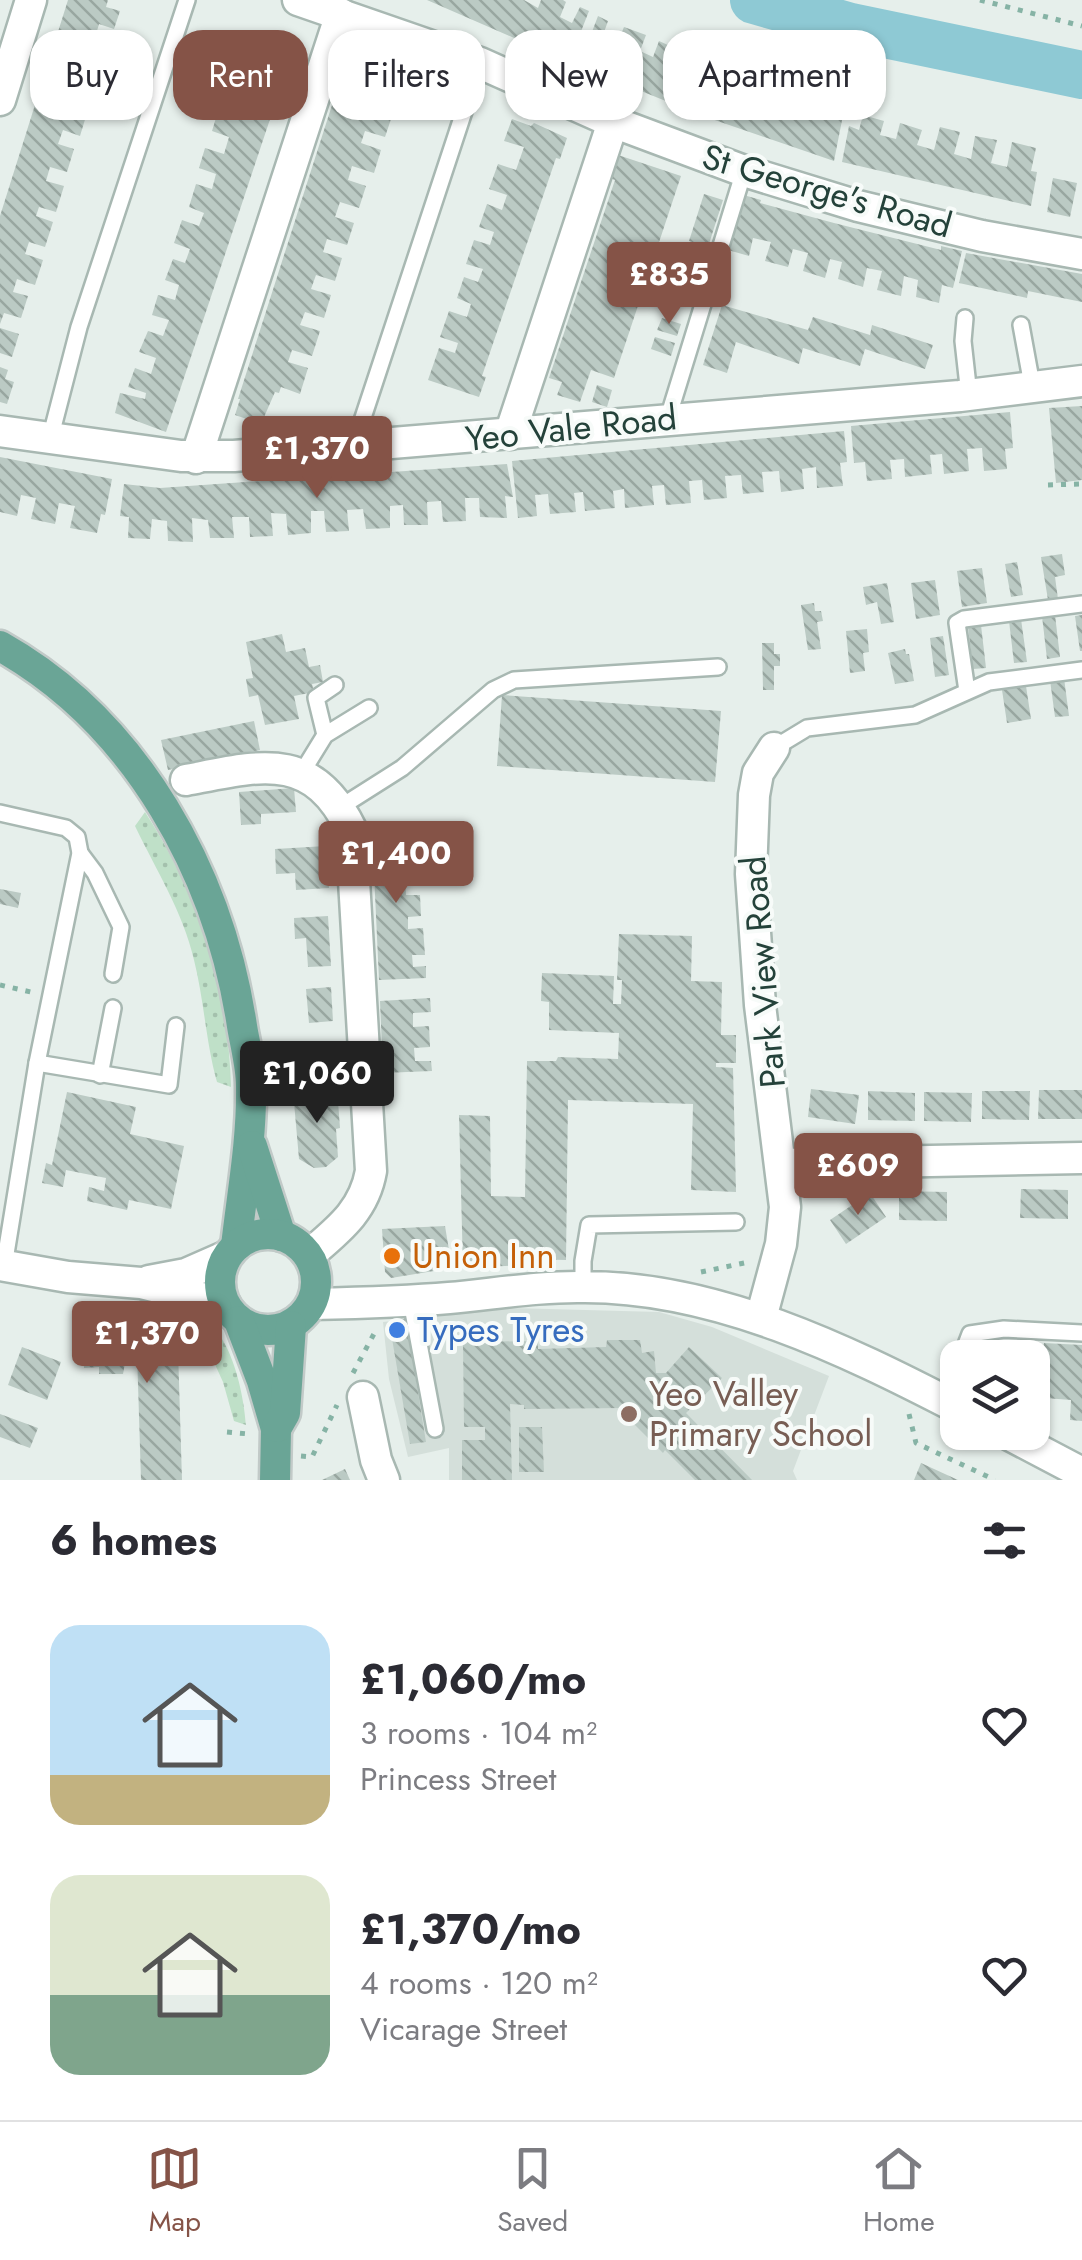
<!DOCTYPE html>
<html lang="en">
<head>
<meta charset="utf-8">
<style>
  body { margin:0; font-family:Jost,sans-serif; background:#f7f7f7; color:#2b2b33; height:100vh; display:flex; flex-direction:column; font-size:38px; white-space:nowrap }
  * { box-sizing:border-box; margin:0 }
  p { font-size:32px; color:#7c7c81 }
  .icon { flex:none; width:55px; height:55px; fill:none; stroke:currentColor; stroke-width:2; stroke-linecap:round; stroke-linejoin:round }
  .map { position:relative; height:1480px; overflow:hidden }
  .details { display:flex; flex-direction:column; background:#fff; flex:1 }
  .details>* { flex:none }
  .guide { position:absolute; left:30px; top:30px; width:1022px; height:90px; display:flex; gap:20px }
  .controls { position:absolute; left:940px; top:1340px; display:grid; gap:20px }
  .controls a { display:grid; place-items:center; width:110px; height:110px; border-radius:20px; background:#fff; box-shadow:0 2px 8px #0004; font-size:50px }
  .price { position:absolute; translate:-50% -85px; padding:0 22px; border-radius:10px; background:#855347; color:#fff; font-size:32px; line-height:65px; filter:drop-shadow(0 2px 5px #0008) }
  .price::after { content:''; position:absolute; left:50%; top:60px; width:30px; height:22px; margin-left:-15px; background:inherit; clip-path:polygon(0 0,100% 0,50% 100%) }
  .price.on { background:#222; color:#fff }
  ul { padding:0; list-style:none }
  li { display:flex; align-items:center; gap:30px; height:250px; padding:0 50px }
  li span { display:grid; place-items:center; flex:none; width:280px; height:200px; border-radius:30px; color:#555 }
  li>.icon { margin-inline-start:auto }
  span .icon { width:120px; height:120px; fill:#fffc; stroke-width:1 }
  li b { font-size:42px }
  h2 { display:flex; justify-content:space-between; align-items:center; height:120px; padding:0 50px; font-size:42px }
  .tag { padding:0 35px; border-radius:30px; background:#fff; box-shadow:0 2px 8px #0004; font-size:35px; line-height:90px }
  .tag.on { background:#855347; color:#fff }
  .tab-bar { display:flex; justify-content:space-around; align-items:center; height:140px; border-top:2px solid #e1e1e2; background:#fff; font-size:28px; color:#7c7c81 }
  .tab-bar a { display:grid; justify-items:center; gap:5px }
  .tab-bar .on { color:#855347 }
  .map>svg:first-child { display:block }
  .built { fill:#d4dfda }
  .grass { fill:url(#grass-dots) }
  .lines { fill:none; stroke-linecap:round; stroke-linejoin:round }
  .river { stroke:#8ec9d4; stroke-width:48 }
  .building { fill:url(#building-back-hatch) }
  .lane-casing { stroke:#a8b8b2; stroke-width:20 }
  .street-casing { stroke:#a8b8b2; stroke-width:35 }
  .primary-casing { stroke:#c2cac8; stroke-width:35 }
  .path { stroke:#86b3a5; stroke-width:5; stroke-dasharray:5 8; stroke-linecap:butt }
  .lane { stroke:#fff; stroke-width:15 }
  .street { stroke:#fff; stroke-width:30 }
  .primary { stroke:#6aa596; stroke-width:30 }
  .food-dot { fill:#e8710a; stroke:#f7fbf9; stroke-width:4 }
  .shop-dot { fill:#3f7fe0; stroke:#f7fbf9; stroke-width:4 }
  .education-dot { fill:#8d6e63; stroke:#f7fbf9; stroke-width:4 }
  .labels { text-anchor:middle; stroke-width:8; stroke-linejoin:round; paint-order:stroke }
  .street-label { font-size:35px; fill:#24423a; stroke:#f7fbf9 }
  .food-label { font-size:35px; fill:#c56008; stroke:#f7fbf9; text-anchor:start }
  .shop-label { font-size:35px; fill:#366cbe; stroke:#f7fbf9; text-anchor:start }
  .education-label { font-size:35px; fill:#785e54; stroke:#f7fbf9; text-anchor:start }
</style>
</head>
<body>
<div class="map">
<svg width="1082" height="1480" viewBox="0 0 1082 1480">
  <defs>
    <pattern id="grass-dots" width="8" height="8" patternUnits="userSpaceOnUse" patternTransform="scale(2.5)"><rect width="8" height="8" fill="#bfe0c8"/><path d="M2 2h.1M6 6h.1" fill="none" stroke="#a4c1ad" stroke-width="1.8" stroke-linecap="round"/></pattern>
    <pattern id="building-back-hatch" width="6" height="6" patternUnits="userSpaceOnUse" patternTransform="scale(2.5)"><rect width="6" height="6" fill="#bbcac4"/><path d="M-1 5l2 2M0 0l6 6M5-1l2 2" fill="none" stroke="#98a6a0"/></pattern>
  </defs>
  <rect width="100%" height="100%" fill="#e6efeb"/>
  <polygon class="built" points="512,1308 659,1312 712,1327 829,1376 793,1471 797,1480 449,1480 449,1448 408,1457 389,1379 383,1322"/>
  <g class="grass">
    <path d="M145 812C197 891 229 993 231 1087L217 1082C206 1043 204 1000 194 960 183 912 156 870 135 826Z"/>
    <path d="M193 1316C230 1322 244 1394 246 1425L234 1421 223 1382Z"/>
  </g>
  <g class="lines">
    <polyline class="river" points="754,0 851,27 1082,75"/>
  </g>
  <g class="building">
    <polygon points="68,0 108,0 106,7 120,11 114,29 99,24 97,31 114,37 105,65 88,59 84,70 101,75 93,100 74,94 70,108 87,113 80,136 63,130 58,144 74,149 67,172 50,167 46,181 64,186 56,212 39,207 36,216 53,222 45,247 29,242 25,254 43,260 35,285 17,279 13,292 28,296 21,318 4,313 0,324 0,216"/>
    <polygon points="427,0 524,0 538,8 541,0 563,0 566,2 560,17 572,23 580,7 589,11 569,62"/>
    <polygon points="598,16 608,21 602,38 617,44 624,27 646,35 640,51 653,57 659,41 679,50 673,67 686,71 692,55 711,63 705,80 719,85 725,67 743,74 737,92 750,97 756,77 778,85 772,104 785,108 790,89 813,96 809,116 819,119 825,99 845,105 834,161 703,116 579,66"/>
    <polygon points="251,30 295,44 166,432 115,413 120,393 145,399 146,393 128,387 135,368 151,374 156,358 139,352 148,331 163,336 169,320 152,315 158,295 175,300 179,285 165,280 173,259 185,263 190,249 174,243 182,220 199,226 204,213 189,207 196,184 212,189 216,174 199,168 205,148 224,154 229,137 212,131 219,108 237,115 242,102 224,97 233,73 249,78 257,55 244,51"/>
    <polygon points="348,55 388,67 372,106 393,113 385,137 365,131 361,143 381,150 374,173 352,166 348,180 366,186 359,208 340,202 335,217 354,223 347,245 327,239 323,252 342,258 335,281 316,275 311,289 331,295 324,318 305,312 300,325 320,331 312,356 292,350 288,362 308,368 300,394 281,387 279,393 275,392 261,424 235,415 240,399 238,399"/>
    <polygon points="863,115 884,121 880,135 896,139 900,123 922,130 917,145 934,150 940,127 960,132 954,154 971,159 975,136 997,140 991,163 1007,167 1012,142 1036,148 1031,171 1037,172 1031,206 842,162 849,126 859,130"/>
    <polygon points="512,119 531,126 534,123 567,138 560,159 556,158 482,376 486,377 479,397 428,380 439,348 455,353 458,343 440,337 449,311 467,317 471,304 457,298 464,277 478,282 483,269 466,264 474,240 490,245 494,232 479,227 487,204 502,210 507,195 489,189 498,164 516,170 524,147 504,141"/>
    <polygon points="618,155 681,176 614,378 591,370 580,402 557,395 562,382 549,378 615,180 610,178"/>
    <polygon points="1053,178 1077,183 1070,217 1047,212"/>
    <polygon points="704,194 723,200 708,247 689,241"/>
    <polygon points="740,194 761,200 760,203 834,223 941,250 941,246 962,251 953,288 942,285 939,303 916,297 918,280 904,276 901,296 877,290 882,271 867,268 863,287 838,279 842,262 830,259 825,278 803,271 808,253 793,249 788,267 765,261 771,242 753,238 749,256 728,250 734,231 729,229"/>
    <polygon points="966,253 1082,274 1082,302 1028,291 1027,298 959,283"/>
    <polygon points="722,305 808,330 813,317 870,335 872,325 933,345 925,369 865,349 860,366 803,348 799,364 736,342 727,373 703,365"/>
    <polygon points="662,318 681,324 677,336 657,330"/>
    <polygon points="0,328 19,334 12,357 0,353"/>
    <polygon points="655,337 675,343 671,356 651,349"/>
    <polygon points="0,367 8,370 5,379 14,382 7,404 0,402"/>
    <polygon points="597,385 612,390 607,407 592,402"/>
    <polygon points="1082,406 1082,480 1056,483 1049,408"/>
    <polygon points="1010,412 1013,448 1005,449 1007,469 984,471 982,448 967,449 969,471 944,474 942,454 930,455 932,474 905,477 904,459 890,460 892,479 867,481 865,462 854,463 851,426"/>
    <polygon points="844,431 847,462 840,463 843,486 817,488 816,467 802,469 804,489 781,492 779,471 762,472 764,492 743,494 741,475 725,476 727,498 704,500 702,480 689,481 691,503 666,505 664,485 652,486 654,505 625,508 624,489 613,491 615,508 585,511 583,492 574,493 576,512 550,514 548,494 535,495 537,516 518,518 512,461"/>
    <polygon points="0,457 112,479 105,515 101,514 97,533 70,528 75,506 59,503 55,524 31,519 36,498 21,495 17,516 0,512"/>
    <polygon points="507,464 513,497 505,496 507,518 480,517 479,498 465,498 466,521 443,522 441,501 427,502 428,525 404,525 403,505 390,506 390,528 366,529 363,509 347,510 349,531 326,532 324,511 311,511 311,533 288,535 286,514 271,513 273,536 250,537 249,517 232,517 234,538 210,538 208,520 192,518 193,542 168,541 167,521 152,519 150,539 128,538 129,517 120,516 124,484 160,488"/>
    <polygon points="1062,554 1065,575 1055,577 1058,599 1048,600 1041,557"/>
    <polygon points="1017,562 1023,595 1011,597 1005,564"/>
    <polygon points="982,568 987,603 962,607 957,571"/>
    <polygon points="935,580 940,615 916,619 911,583"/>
    <polygon points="887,583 894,622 881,624 877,602 866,605 863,587"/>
    <polygon points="814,603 815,611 821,611 823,621 817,622 821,649 808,650 801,605"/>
    <polygon points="1055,615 1060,657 1047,659 1042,616"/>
    <polygon points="1082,615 1082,651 1080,651 1075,616"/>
    <polygon points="1021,619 1027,662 1014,663 1009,621"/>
    <polygon points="981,625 986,668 973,669 968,627"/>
    <polygon points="867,629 869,652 863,653 865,671 850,673 846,631"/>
    <polygon points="282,634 286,652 305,648 309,667 320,665 323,682 312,684 314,692 294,696 299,719 265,725 258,695 249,697 246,679 253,678 246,642"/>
    <polygon points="943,636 949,675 935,677 930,638"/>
    <polygon points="762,643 774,643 774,654 780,654 780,666 774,666 774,690 763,690"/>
    <polygon points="905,649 906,654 909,654 914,681 895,684 888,653"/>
    <polygon points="1064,678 1069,716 1055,717 1050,680"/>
    <polygon points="1026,686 1031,719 1007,723 1002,690"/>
    <polygon points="502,695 721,711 715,782 497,766"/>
    <polygon points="254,721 260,750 168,770 161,740"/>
    <polygon points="294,788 296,812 261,814 261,824 241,825 239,792"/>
    <polygon points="417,828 418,838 403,838 403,855 417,854 418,877 405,878 406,895 420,895 421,916 408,917 408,929 423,928 425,955 412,955 413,967 426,966 426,978 379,980 372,830"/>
    <polygon points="326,846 329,888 296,890 295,873 276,874 275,849"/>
    <polygon points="0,889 21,893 18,908 0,904"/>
    <polygon points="328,916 331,966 308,967 306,938 295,939 294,918"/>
    <polygon points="619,934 692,936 691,981 722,982 721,1035 736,1035 736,1063 716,1063 716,1067 733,1068 736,1192 691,1190 693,1104 568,1100 566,1260 523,1259 524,1265 463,1268 459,1115 490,1116 491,1196 525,1197 527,1061 556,1061 558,1057 618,1059 619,1033 549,1030 549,1002 541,1001 542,973 614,976 613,1004 621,1004 622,980 617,980"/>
    <polygon points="331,987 333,1021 309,1023 306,989"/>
    <polygon points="430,998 431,1012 413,1013 413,1027 429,1026 430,1047 414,1048 415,1061 431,1061 432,1071 383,1073 380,1001"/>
    <polygon points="337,1088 340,1128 336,1129 338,1157 326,1167 314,1168 299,1159 293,1091"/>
    <polygon points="811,1089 859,1095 855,1124 808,1117"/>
    <polygon points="1039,1090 1082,1090 1082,1119 1038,1119"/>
    <polygon points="868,1091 915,1093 915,1121 868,1120"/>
    <polygon points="982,1091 1030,1091 1029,1120 982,1119"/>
    <polygon points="67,1092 136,1107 130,1134 184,1146 171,1209 129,1200 127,1210 87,1201 89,1187 104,1191 106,1178 66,1170 63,1187 42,1183 46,1163 52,1165"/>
    <polygon points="924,1092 972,1093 971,1122 924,1121"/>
    <polygon points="1021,1189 1068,1190 1068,1219 1020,1218"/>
    <polygon points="899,1191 947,1192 947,1221 899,1220"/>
    <polygon points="870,1193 886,1217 846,1244 830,1220"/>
    <polygon points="445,1226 452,1268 391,1278 385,1272 382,1229"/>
    <polygon points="177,1317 182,1480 141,1480 137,1352 127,1352 123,1374 99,1374 99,1367 84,1368 83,1327 126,1326 126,1330 137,1329 136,1318"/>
    <polygon points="406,1319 426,1442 410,1444 389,1321"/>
    <polygon points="607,1340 640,1340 642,1353 654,1351 656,1373 666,1373 689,1347 722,1378 686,1413 752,1480 695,1480 665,1450 663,1453 634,1424 637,1419 624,1408 524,1409 524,1405 510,1404 512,1480 462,1480 462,1440 485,1440 485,1427 464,1427 463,1342 538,1341 538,1349 606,1347"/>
    <polygon points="1044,1343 1082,1345 1082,1421 1070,1420 1071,1400 1032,1397 1032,1359 1042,1360"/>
    <polygon points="22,1347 61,1362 47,1400 8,1385"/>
    <polygon points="0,1414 38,1428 30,1448 0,1437"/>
    <polygon points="519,1427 542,1427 544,1472 519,1472"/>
    <polygon points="921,1463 958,1480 914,1480"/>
    <polygon points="345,1469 350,1480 322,1480"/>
  </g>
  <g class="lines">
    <g class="lane-casing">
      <g id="lane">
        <polyline points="965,318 963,341 969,395"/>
        <polyline points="1021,325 1032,385"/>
        <polyline points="668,418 744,171"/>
        <polyline points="50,439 79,327 187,0"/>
        <polyline points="353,448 480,63"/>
        <polyline points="967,691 957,623 964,619 1082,604"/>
        <polyline points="325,735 316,698 335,685"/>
        <polyline points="774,748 807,728 915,715 989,682 1082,670"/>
        <polyline points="301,774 325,735 369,708"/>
        <polyline points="339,808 402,768 493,690 514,680 718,667"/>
        <polyline points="0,813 66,828 77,837 80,853 37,1063 4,1266"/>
        <polyline points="80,853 95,873 121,927 113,974"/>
        <polyline points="37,1063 169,1085 176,1026"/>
        <polyline points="100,1075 113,1008"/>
        <polyline points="583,1286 583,1261 589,1225 736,1222"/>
        <polyline points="411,1301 435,1429"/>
        <polyline points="962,1355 970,1334 1004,1329 1082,1333"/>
      </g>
    </g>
    <g class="street-casing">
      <g id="street">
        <polyline points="298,0 480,63 613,122 744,171 858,206 982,236 1082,254"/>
        <polyline points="0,100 31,0"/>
        <polyline points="0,431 181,456 234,456 960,396 1082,381"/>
        <polyline points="510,434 613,122"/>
        <polyline points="196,458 341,14"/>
        <path d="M186 780C259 766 312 749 351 829L371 1171C364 1211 338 1230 309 1255"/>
        <polyline points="781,1164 1082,1158"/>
        <polyline points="0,1265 68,1277 141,1283 225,1304"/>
        <polyline points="149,1281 186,1274 227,1256"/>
        <path d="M312 1304C358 1303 403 1302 449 1298 494 1294 540 1286 585 1287 716 1287 844 1349 958 1408"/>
        <polyline points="761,1318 781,1244 785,1207 760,1005 751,874 754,795 758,773 774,748"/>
        <polyline points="363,1397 376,1460 384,1480"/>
        <polyline points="1004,1432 1082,1473"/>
      </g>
    </g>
    <g class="primary-casing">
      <g id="primary">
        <path d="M0 646C137 723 219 874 242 1026 245 1045 251 1066 251 1086 252 1139 242 1193 236 1246"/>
        <polyline points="252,1146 281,1236"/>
        <circle cx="268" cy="1282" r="48"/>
        <polyline points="239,1321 262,1381 276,1429 275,1480"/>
        <polyline points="277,1427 285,1413 291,1326"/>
      </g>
    </g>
    <g class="path">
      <polyline points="980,0 1082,26"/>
      <polyline points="1048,485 1082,484"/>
      <polyline points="0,985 31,992"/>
      <polyline points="701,1272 749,1262"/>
      <polyline points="353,1373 376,1330"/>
      <polyline points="909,1414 916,1443 995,1480"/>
      <polyline points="227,1432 249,1434"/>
      <polyline points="301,1456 312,1457 337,1405"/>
    </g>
    <use href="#lane" class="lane"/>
    <use href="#street" class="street"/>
    <use href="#primary" class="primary"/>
  </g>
  <circle class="food-dot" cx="392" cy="1256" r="10"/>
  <circle class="shop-dot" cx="397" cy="1330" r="10"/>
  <circle class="education-dot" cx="629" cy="1414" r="10"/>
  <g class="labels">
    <g class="street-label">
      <text transform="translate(827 191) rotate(16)" y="12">St George's Road</text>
      <text transform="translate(571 428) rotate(-6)" y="12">Yeo Vale Road</text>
      <text transform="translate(763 972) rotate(-95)" y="12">Park View Road</text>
    </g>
    <g class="food-label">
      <text x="412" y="1268">Union Inn</text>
    </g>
    <g class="shop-label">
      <text x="417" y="1342">Types Tyres</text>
    </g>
    <g class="education-label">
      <text x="649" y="1406">Yeo Valley<tspan x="649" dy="40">Primary School</tspan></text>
    </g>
  </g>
</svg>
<div class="controls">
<a><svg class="icon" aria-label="layers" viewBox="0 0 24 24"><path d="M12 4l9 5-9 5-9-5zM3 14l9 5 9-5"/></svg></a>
</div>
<b class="price" style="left:669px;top:327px">£835</b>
<b class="price" style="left:317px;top:501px">£1,370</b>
<b class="price" style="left:396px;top:906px">£1,400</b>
<b class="price on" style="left:317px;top:1126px">£1,060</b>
<b class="price" style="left:858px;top:1218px">£609</b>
<b class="price" style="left:147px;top:1386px">£1,370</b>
<div class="guide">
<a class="tag">Buy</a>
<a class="tag on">Rent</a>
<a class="tag">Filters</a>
<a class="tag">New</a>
<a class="tag">Apartment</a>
</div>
</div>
<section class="details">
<h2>6 homes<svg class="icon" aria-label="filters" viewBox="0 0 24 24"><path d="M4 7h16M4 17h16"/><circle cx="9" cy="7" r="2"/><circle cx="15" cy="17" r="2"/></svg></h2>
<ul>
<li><span style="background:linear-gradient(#bfe0f5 75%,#c2b280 0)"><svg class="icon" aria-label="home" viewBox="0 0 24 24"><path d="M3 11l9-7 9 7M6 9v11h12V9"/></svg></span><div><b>£1,060/mo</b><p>3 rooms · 104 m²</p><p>Princess Street</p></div><svg class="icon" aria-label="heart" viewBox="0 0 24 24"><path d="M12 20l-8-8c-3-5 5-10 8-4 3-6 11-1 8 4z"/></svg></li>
<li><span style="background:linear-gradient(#dfe7d0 60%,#7fa58c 0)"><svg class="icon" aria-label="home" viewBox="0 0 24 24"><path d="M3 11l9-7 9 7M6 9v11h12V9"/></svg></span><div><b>£1,370/mo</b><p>4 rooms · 120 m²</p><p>Vicarage Street</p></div><svg class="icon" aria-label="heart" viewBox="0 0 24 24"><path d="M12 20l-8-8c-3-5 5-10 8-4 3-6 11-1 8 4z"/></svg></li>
</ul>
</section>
<nav class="tab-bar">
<a class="on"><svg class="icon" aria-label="map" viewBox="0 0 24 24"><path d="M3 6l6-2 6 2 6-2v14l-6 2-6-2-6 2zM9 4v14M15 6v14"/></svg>Map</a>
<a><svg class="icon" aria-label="saved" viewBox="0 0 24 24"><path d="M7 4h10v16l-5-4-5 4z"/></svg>Saved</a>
<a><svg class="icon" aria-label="home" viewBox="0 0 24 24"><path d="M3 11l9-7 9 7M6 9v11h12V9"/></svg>Home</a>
</nav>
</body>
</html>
